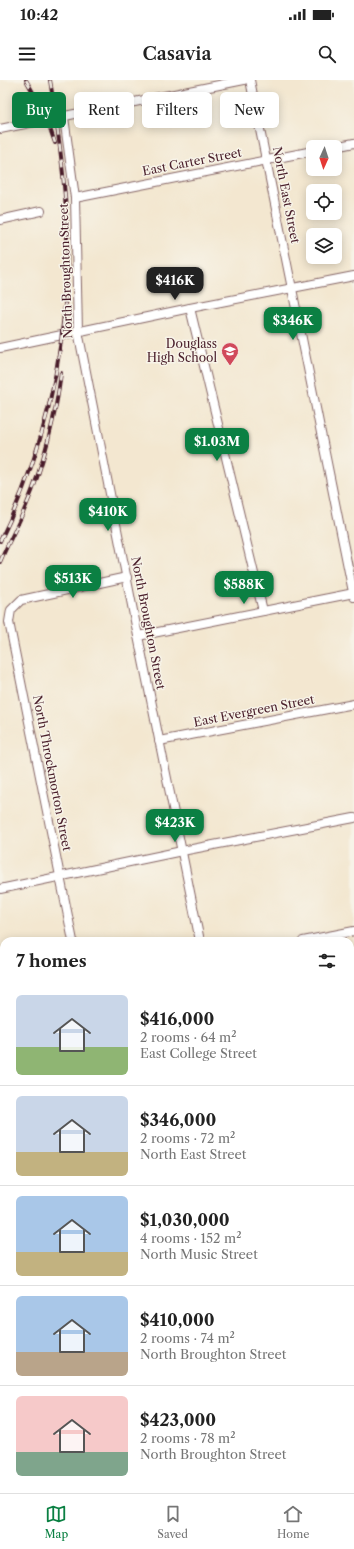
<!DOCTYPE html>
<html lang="en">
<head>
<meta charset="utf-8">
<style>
  body { margin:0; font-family:"Libre Caslon Text",serif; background:#f2f2f2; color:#222; height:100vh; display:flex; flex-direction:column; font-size:15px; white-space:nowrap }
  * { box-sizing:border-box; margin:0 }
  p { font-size:13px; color:#767676 }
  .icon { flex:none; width:22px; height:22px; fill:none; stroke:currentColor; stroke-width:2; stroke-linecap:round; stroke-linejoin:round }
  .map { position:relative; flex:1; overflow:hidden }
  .side { position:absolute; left:0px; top:857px; width:354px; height:556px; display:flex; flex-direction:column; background:#fff; border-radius:12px 12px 0 0; box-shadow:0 2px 10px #0003 }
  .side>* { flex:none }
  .top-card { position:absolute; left:12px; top:12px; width:330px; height:36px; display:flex; gap:8px }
  .needle { width:26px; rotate:183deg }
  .controls { position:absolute; left:306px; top:60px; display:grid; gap:8px }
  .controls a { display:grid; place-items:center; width:36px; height:36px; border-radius:6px; background:#fff; box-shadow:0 2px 10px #0003; font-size:20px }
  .price { position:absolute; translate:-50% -34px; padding:0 9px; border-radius:8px; background:#0b8043; color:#fff; font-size:13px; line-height:26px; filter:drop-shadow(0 1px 2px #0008) }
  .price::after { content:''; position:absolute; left:50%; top:24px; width:12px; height:9px; margin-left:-6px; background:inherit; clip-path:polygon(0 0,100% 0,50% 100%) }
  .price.active { background:#222; color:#fff }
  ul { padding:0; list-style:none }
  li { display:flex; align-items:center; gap:12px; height:100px; padding:0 16px }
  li+li { border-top:1px solid #e0e0e0 }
  li span { display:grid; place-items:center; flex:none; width:112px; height:80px; border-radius:6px; color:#555 }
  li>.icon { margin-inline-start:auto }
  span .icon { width:48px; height:48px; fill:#fffc; stroke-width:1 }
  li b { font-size:17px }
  h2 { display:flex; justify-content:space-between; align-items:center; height:48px; padding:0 16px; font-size:17px }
  .pill { padding:0 14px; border-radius:6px; background:#fff; box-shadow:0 2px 10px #0003; font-size:14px; line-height:36px }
  .pill.active { background:#0b8043; color:#fff }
  .status { display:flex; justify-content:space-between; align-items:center; height:28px; padding:0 20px; background:#fff; direction:ltr }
  .status svg { height:11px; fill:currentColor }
  header { display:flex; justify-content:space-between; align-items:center; height:52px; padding:0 16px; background:#fff; font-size:18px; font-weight:600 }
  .tab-bar { display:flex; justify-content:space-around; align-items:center; height:56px; border-top:1px solid #e0e0e0; background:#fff; font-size:11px; color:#767676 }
  .tab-bar a { display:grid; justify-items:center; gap:2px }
  .tab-bar .active { color:#0b8043 }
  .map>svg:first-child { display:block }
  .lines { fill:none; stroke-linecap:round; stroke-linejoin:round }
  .stream { stroke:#53abd0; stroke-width:2.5 }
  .minor-casing { stroke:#856565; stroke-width:10 }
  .major-casing { stroke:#856565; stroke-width:12 }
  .minor { stroke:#fff; stroke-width:8 }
  .major { stroke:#fff; stroke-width:11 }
  .rail-casing { stroke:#4a1f2b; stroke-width:4 }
  .rail { stroke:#f7f3e8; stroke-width:2.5; stroke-dasharray:8; stroke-linecap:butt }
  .labels { text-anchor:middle; stroke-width:3; stroke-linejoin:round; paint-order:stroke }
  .street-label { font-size:12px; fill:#4a1f2b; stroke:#f7f3e8 }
  .poi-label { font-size:12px; fill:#4a1f2b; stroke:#f7f3e8; text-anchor:end }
</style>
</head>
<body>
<div class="status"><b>10:42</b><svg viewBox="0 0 49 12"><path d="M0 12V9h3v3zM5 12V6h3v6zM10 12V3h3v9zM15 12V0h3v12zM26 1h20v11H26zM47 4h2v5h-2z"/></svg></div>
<header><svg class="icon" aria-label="menu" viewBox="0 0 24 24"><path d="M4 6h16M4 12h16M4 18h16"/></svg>Casavia<svg class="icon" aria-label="search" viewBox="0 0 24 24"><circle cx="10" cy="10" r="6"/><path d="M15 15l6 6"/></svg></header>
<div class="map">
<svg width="354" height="1413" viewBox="0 0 354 1413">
  <rect width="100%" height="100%" fill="#f7f3e8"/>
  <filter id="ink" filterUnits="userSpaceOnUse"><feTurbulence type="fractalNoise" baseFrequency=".025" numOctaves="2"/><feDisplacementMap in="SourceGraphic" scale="8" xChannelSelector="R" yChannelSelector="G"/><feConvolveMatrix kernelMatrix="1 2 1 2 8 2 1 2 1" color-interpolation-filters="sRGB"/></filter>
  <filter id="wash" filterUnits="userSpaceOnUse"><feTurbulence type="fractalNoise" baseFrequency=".012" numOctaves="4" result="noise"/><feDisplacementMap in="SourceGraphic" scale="16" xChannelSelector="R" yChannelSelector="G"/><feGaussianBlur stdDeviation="0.9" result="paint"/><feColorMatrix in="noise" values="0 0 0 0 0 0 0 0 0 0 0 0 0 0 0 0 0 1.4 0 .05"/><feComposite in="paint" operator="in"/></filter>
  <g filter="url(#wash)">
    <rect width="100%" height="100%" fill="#f3e7d0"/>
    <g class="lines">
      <polyline class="stream" points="350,1293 354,1292"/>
    </g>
  </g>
  <g filter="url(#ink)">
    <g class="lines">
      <g class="minor-casing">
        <g id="minor">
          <polyline points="250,0 354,517"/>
          <polyline points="64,37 75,118 78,251 138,556 200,861"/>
          <polyline points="0,49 244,0"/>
          <polyline points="335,67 354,63"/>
          <polyline points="75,118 313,71"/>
          <polyline points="0,140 41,131"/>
          <polyline points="190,228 263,531"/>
          <polyline points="0,268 190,228 354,196"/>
          <polyline points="138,556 354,513"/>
          <polyline points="159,661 354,624"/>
          <polyline points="0,809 182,771 354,738"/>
          <polyline points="73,861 9,542 11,530 21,520 127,497"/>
          <polyline points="303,861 354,851"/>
          <polyline points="0,921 4,920"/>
          <polyline points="350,938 354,939"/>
          <polyline points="350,1036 354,1035"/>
          <polyline points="0,1049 4,1048"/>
          <polyline points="0,1072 4,1092"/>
          <polyline points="0,1174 4,1173"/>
          <polyline points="0,1359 4,1357"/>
          <polyline points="350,1383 354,1382"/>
          <polyline points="254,1413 257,1409"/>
        </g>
      </g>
      <g class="major-casing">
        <g id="major">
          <polyline points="350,1194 354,1190"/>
          <polyline points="350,1218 354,1214"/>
          <polyline points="133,1413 137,1409"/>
          <polyline points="159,1413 163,1409"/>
        </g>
      </g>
      <use href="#minor" class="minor"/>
      <use href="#major" class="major"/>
      <g class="rail-casing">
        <g id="rail">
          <path d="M26 0C38 20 48 40 55 63"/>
          <path d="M0 461C42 377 64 283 67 190 69 126 60 62 50 0"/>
          <path d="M0 482C8 463 18 445 26 426 43 387 56 335 61 293"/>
        </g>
      </g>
      <use href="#rail" class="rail"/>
    </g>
  </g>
  <defs>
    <g id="school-pin" transform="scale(0.9)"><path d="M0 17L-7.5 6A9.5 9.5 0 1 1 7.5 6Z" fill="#d1495b" stroke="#f7f3e8"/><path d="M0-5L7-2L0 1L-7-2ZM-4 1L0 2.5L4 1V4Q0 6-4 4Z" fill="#fff"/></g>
  </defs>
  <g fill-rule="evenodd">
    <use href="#school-pin" x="230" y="271"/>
  </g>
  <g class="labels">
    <g class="street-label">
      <text transform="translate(192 82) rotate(-11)" y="4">East Carter Street</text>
      <text transform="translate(286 115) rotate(79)" y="4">North East Street</text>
      <text transform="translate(66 191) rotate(-92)" y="4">North Broughton Street</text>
      <text transform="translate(148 543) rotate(79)" y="4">North Broughton Street</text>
      <text transform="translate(254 631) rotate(-11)" y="4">East Evergreen Street</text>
      <text transform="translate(52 693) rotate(79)" y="4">North Throckmorton Street</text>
    </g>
    <g class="poi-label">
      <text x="217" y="268">Douglass<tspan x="217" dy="14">High School</tspan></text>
    </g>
  </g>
</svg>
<div class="controls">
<a><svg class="needle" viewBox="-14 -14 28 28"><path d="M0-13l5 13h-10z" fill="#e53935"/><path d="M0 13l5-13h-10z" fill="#767676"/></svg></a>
<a><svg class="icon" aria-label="locate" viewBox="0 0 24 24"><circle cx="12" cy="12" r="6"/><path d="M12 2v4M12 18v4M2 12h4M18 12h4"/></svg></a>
<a><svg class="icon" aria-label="layers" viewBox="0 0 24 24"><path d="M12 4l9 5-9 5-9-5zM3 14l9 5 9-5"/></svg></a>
</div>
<b class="price active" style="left:175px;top:221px">$416K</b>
<b class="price" style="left:293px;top:261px">$346K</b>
<b class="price" style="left:217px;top:382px">$1.03M</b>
<b class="price" style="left:108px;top:452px">$410K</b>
<b class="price" style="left:73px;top:519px">$513K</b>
<b class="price" style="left:244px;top:525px">$588K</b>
<b class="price" style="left:175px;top:763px">$423K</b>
<div class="top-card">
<a class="pill active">Buy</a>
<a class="pill">Rent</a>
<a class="pill">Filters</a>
<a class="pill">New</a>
</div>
<section class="side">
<h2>7 homes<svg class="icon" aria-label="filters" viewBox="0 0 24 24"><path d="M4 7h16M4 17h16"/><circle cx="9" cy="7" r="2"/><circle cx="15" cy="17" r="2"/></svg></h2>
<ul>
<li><span style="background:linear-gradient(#c9d6e8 65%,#8fb573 0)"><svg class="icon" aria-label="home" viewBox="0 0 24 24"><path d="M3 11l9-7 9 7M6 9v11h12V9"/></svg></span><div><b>$416,000</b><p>2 rooms · 64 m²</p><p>East College Street</p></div></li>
<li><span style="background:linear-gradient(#c9d6e8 70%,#c2b280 0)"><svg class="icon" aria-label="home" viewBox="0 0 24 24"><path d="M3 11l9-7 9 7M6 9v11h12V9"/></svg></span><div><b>$346,000</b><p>2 rooms · 72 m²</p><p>North East Street</p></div></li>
<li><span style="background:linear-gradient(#a9c7e8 70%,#c2b280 0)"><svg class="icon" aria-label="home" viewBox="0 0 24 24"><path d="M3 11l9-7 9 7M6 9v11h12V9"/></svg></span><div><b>$1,030,000</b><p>4 rooms · 152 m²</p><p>North Music Street</p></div></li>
<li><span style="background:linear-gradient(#a9c7e8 70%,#b9a48a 0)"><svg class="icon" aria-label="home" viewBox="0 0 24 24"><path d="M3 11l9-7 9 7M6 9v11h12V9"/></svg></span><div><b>$410,000</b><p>2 rooms · 74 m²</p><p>North Broughton Street</p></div></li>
<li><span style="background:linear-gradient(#f6c9c9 70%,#7fa58c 0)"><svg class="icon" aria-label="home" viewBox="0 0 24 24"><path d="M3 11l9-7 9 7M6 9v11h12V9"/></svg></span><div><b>$423,000</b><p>2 rooms · 78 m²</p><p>North Broughton Street</p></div></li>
</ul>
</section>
</div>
<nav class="tab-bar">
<a class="active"><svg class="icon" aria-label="map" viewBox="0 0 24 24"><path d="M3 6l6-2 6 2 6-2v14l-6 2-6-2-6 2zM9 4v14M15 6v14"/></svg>Map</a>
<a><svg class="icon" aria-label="saved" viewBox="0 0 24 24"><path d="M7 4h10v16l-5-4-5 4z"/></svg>Saved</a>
<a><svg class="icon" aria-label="home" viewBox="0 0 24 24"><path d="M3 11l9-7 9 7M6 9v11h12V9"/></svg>Home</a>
</nav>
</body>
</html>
